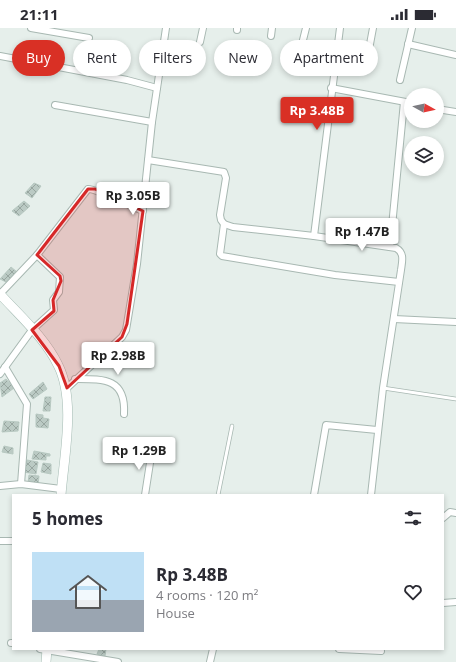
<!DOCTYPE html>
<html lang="en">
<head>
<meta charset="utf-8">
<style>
  body { margin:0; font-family:"Open Sans",sans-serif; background:#f7f7f7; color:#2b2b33; height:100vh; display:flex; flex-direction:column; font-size:15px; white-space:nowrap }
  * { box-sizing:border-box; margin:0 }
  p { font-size:13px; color:#7c7c81 }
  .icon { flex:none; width:22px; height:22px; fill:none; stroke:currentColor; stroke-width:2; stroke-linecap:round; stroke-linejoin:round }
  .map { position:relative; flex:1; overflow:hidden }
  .details { position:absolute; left:12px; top:466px; width:432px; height:156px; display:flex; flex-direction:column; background:#fff; border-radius:0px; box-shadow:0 2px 6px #0003 }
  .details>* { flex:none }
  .banner { position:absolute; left:12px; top:12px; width:432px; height:36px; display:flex; gap:8px }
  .needle { width:26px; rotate:98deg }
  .fabs { position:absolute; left:404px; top:60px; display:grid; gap:8px }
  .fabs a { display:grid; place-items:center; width:40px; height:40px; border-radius:50%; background:#fff; box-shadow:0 2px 6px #0003; font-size:20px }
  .price { position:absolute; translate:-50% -34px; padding:0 9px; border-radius:4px; background:#fff; color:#222; font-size:13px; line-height:26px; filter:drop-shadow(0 1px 2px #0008) }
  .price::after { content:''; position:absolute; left:50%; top:24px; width:12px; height:9px; margin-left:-6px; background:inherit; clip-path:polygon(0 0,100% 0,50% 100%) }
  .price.current { background:#d93025; color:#fff }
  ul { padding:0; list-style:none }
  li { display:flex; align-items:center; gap:12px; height:100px; padding:0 20px }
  li span { display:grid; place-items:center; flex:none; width:112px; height:80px; border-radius:0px; color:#555 }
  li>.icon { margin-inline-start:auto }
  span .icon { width:48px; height:48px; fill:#fffc; stroke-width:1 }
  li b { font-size:17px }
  h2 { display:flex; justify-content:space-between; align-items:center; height:48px; padding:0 20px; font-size:17px }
  .tag { padding:0 14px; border-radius:18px; background:#fff; box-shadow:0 2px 6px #0003; font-size:14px; line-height:36px }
  .tag.current { background:#d93025; color:#fff }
  .status { display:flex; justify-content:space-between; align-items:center; height:28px; padding:0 20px; background:#fff; direction:ltr }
  .status svg { height:11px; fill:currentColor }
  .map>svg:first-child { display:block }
  .building { fill:url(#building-cross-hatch); stroke:#b8c9c2 }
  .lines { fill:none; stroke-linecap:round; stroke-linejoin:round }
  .lane-casing { stroke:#a8b8b2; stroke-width:4.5 }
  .street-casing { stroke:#a8b8b2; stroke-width:8 }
  .secondary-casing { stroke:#a4bbb3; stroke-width:10 }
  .lane { stroke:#fff; stroke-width:3 }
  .street { stroke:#fff; stroke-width:6 }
  .secondary { stroke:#fff; stroke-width:9 }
  .marked { fill:#d62828; fill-opacity:0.2; stroke:#d62828; stroke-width:3; stroke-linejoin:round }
</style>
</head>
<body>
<div class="status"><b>21:11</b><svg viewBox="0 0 49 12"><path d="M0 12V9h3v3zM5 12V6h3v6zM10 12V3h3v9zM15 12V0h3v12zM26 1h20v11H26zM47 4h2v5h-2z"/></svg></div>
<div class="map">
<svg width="456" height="634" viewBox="0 0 456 634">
  <defs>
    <pattern id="building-cross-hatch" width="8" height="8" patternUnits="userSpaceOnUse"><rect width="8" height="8" fill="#bbcac4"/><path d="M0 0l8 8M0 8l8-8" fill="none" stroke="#98a6a0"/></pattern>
  </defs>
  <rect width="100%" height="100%" fill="#e6efeb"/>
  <g class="building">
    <polygon points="34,155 41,158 32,170 25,165"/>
    <polygon points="24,173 30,178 19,188 12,183"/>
    <polygon points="11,239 17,244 8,255 0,251"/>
    <polygon points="6,351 14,360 2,369 0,355"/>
    <polygon points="43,354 47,361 33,371 29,366"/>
    <polygon points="45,369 51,369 50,383 43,383"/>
    <polygon points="36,386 43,387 43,390 49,391 48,400 36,399"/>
    <polygon points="4,393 19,394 18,403 2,404"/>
    <polygon points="4,418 13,420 13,426 2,424"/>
    <polygon points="34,423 50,426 50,428 46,428 46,432 32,431"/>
    <polygon points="27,432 38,434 36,446 23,444"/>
    <polygon points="43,435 51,436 51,446 41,444"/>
    <polygon points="29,447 39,448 38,457 28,455"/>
    <polygon points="99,621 106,621 105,628 97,626"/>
  </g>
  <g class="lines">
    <g class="lane-casing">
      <g id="lane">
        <polyline points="383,360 456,371"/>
        <polyline points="218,467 232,398"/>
      </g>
    </g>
    <g class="street-casing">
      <g id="street">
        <polyline points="31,0 89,10"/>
        <polyline points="237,2 237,0"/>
        <polyline points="271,8 272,0"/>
        <polyline points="200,14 203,0"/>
        <polyline points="408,16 456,27"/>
        <polyline points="300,24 306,0"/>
        <polyline points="0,28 127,52 157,60"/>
        <polyline points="365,43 373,0"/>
        <polyline points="400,52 412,0"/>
        <polyline points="331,60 411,75"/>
        <polyline points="55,77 152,94"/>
        <polyline points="437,81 456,84"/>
        <path d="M148 132 224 144 226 150 220 187 221 192 224 196 233 199 314 208 396 220C405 225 402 234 401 242L383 360 371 467"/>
        <polyline points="224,196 220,226 222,228 335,247 399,254"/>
        <polyline points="314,208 340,0"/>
        <polyline points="390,219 404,74"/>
        <polyline points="0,266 37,227"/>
        <polyline points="394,291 456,294"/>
        <polyline points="5,339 27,376 21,456"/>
        <path d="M0 346 32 302 54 282 53 272 59 264 60 249 37 227 88 161C95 160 133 179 143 183"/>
        <path d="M75 351C104 351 126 350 124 386"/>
        <polyline points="67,360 122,309 126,302 137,236 152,94 166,0"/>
        <polyline points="0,458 21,456 61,461"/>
        <polyline points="145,467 152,422"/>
        <polyline points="314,467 326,397 377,402"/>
        <polyline points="443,490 450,484 456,485"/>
        <polyline points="0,513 13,513"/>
        <polyline points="443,575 456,574"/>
        <polyline points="11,615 13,615"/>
        <polyline points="40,621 118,634"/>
        <polyline points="339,621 381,623"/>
        <polyline points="210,634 213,621"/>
      </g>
    </g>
    <g class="secondary-casing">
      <g id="secondary">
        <path d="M0 266C20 288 45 310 58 337 76 372 64 428 61 467"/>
        <polyline points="46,634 47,621"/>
      </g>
    </g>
    <use href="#lane" class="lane"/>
    <use href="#street" class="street"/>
    <use href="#secondary" class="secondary"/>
  </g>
  <path class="marked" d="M88 161H95L143 183 127 296 122 309 67 360 59 338 32 302 54 283 53 272 61 253 60 248 37 227Z"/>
</svg>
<div class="fabs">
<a><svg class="needle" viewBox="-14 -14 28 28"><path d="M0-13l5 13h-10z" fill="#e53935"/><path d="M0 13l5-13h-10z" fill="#7c7c81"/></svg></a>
<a><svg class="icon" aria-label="layers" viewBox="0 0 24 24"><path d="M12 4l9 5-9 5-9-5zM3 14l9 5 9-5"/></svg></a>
</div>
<b class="price current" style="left:317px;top:103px">Rp 3.48B</b>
<b class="price" style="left:133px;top:188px">Rp 3.05B</b>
<b class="price" style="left:362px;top:224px">Rp 1.47B</b>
<b class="price" style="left:118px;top:348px">Rp 2.98B</b>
<b class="price" style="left:139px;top:443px">Rp 1.29B</b>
<div class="banner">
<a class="tag current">Buy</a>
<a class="tag">Rent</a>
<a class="tag">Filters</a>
<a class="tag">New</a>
<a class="tag">Apartment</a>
</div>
<section class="details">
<h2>5 homes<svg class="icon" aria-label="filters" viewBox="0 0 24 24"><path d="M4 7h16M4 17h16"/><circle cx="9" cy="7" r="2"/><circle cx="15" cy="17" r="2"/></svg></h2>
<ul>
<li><span style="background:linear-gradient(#bfe0f5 60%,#9aa5b1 0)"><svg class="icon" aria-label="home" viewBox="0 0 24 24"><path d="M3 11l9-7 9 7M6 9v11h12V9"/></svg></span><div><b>Rp 3.48B</b><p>4 rooms · 120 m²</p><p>House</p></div><svg class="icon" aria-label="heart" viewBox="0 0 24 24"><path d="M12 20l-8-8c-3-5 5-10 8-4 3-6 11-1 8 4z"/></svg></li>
</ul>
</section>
</div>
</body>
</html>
